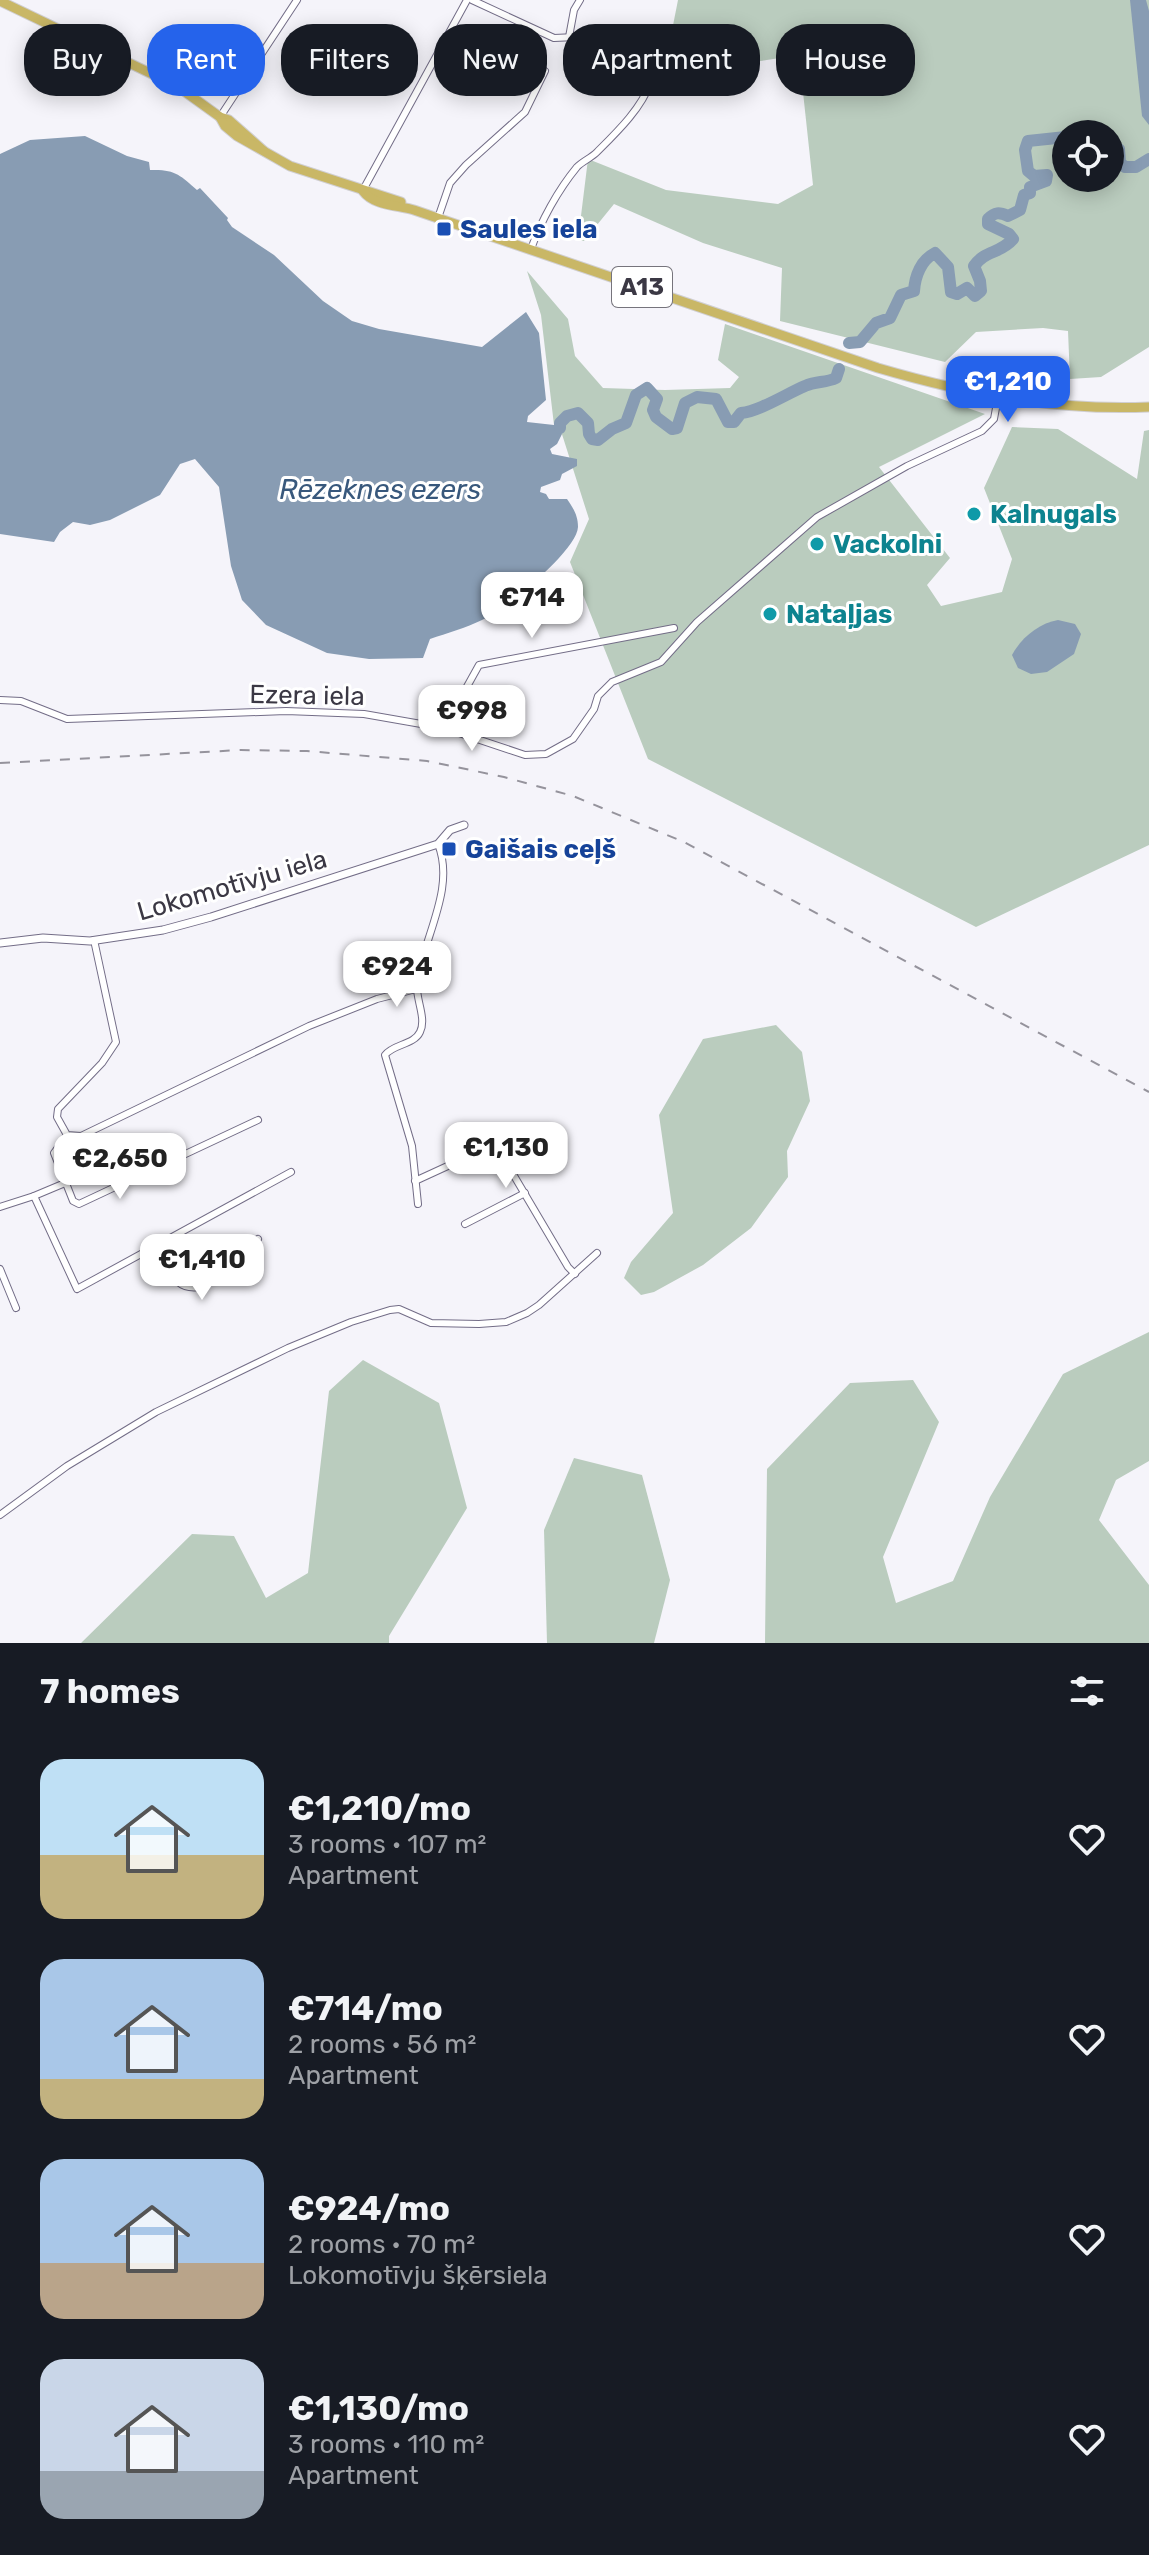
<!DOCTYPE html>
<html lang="en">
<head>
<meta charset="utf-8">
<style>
  body { margin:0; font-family:Rubik,sans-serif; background:#20242c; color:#f1f3f6; height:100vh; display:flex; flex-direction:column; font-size:30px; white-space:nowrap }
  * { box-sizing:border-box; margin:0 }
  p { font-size:26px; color:#9ea1a6 }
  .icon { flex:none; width:44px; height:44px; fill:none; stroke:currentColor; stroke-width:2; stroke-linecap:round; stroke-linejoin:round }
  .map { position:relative; height:1643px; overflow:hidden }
  .drawer { display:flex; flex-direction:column; background:#171b24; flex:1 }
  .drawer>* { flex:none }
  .banner { position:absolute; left:24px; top:24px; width:1102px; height:72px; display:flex; gap:16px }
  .controls { position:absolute; left:1052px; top:120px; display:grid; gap:16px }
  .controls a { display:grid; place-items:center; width:72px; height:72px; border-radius:50%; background:#171b24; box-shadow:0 4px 20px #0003; font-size:40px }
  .price { position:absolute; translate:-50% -68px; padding:0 18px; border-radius:16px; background:#fff; color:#222; font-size:26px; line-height:52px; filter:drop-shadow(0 2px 4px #0008) }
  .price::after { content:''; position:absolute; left:50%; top:48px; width:24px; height:18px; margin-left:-12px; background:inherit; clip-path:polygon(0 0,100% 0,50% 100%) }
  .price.current { background:#2563eb; color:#fff }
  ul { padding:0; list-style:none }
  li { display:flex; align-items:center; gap:24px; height:200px; padding:0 40px }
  li span { display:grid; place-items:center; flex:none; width:224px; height:160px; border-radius:24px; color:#555 }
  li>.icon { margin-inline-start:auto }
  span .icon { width:96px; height:96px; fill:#fffc; stroke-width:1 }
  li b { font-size:34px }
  h2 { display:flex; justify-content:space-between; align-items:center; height:96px; padding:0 40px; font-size:34px }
  .pill { padding:0 28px; border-radius:32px; background:#171b24; box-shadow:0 4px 20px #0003; font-size:28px; line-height:72px }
  .pill.current { background:#2563eb; color:#fff }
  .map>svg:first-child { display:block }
  .green { fill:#baccbe; fill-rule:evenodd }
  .water { fill:#889cb3 }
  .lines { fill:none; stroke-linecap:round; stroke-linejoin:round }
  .river { stroke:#889cb3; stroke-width:12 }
  .minor-casing { stroke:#736d87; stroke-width:8 }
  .tertiary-casing { stroke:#736d87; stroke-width:9 }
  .primary-casing { stroke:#d0cfd2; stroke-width:11 }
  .minor { stroke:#fff; stroke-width:6 }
  .tertiary { stroke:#fff; stroke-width:7 }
  .primary { stroke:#c9b766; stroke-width:9 }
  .rail { stroke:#95939c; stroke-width:2; stroke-dasharray:10 10; stroke-linecap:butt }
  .transit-dot { fill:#1a4fb4; stroke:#fff; stroke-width:3 }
  .culture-dot { fill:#0f9aa8; stroke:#fff; stroke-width:3 }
  .labels { text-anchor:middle; stroke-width:6; stroke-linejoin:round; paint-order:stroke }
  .shield { fill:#fff; stroke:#76747c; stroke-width:2 }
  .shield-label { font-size:24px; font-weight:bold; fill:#3b3844 }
  .transit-label { font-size:26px; font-weight:bold; fill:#164399; stroke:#fff; text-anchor:start }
  .culture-label { font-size:26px; font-weight:bold; fill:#0d838f; stroke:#fff; text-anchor:start }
  .street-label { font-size:26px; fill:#3b3844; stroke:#fff }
  .water-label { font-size:28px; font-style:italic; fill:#38587c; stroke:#fff }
</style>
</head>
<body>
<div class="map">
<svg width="1149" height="1643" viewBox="0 0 1149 1643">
  <rect width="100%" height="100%" fill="#f5f4fa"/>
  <g class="green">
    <path d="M678 0H1149V347L1101 377 1070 379 1068 331 1043 328 976 332 945 362 780 321 782 268 703 243 614 204 584 241 578 240 588 159 666 190 778 204 813 185 799 55 663 76ZM1066 134H1110V178H1066Z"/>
    <polygon points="527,271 568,319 575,356 603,388 665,390 730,388 739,377 718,360 725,324 985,414 879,467 950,558 927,585 941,606 1002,592 1012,559 984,488 1012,427 1058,429 1137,479 1144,431 1149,430 1149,845 976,927 648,759 570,562 589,519 560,428 554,425 541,315"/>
    <polygon points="776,1025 802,1052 810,1101 787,1151 788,1177 751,1228 703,1265 654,1292 641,1295 624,1278 631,1262 673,1213 659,1115 703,1039"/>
    <polygon points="1149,1332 1149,1461 1116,1480 1099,1520 1149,1585 1149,1643 765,1643 767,1469 850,1383 913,1380 939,1422 883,1557 896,1603 953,1581 990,1497 1063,1374"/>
    <polygon points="363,1360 439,1403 467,1508 389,1636 389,1643 81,1643 192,1534 234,1536 266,1598 308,1573 329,1391"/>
    <polygon points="574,1458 642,1475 670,1580 654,1643 547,1643 544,1530"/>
  </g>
  <g class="water">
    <polygon points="1130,0 1146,0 1149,11 1149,125 1142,116"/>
    <path d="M85 136 127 156 149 162 150 170C175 169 180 175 197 190L200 188 228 218 227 220 232 227 274 255 323 301 352 321 379 329 482 347 526 312 539 333 546 400 528 416 527 422 554 425 560 428 562 434 557 444 550 449 552 454 577 459V466L562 474 560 480 541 487 540 492 546 494 549 499H567C573 508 578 515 578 527 577 551 504 610 482 620 466 628 447 633 430 639L423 658 369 659 327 653 266 625 242 600 231 566 219 487 195 459 180 464 160 495 110 520 90 525 73 522 60 532 54 542 0 534V154L30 140Z"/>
    <path d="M1058 620 1075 624 1081 634 1074 654 1047 672 1031 674 1018 668 1012 655C1021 638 1039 623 1058 620Z"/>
  </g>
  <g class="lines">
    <g class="river">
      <polyline points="1110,152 1117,148 1119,149 1120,163 1125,167 1136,167 1149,159"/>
      <path d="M849 343 860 342 876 323 890 318 901 295 914 291C915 276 921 260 935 253L948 267 951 292 957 294 967 288 975 296 981 291 980 281 974 266C985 250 1000 254 1013 239L1009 234 988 224V219C995 212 999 212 1008 216L1020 210 1024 195 1030 193V187L1046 181 1047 175 1034 176 1028 171 1025 150 1028 141 1066 137"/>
      <path d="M560 428V423L567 416 578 413 588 423 589 434 592 439 598 440 612 429 626 423 636 395 647 388 657 399 653 410 656 417 672 429 677 428 685 403 697 397 716 399 728 422H734L741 413C760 411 786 394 805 386 815 381 826 383 836 378L839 369"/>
    </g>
    <g class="minor-casing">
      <g id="minor">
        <path d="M472 0 554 38 576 37 650 83C642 108 616 133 597 152 591 158 583 161 577 167 558 190 541 221 531 249"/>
        <polyline points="569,37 574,10 580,0"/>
        <polyline points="220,117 297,0"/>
        <polyline points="363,190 467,0"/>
        <polyline points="438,218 450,183 466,165 525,112 545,71"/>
        <polyline points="0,700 21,701 67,719 286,711 364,714 444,728 525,755 546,754 573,739 594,709 598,696 612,682 661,662 697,622 817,517 907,466 982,431 994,419 998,397"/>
        <polyline points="444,728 479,665 674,628"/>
        <polyline points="94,940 116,1042 102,1063 58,1109 57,1117 67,1135 81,1136 309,1026 377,999 416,989"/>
        <polyline points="67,1135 54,1153 73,1201 79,1204 258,1120"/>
        <polyline points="415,1181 489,1147 497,1147 568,1267 575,1274"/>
        <polyline points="34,1196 65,1183"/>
        <path d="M418 1204 412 1146 385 1055C393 1044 414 1045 420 1032 427 1018 415 998 417 983 423 938 456 889 438 844"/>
        <polyline points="0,1207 34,1196 77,1289 291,1172"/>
        <polyline points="465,1224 525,1193"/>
        <path d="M157 1246C170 1269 173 1294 205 1286L258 1239"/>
        <polyline points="0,1269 16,1308"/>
        <polyline points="0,1515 67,1466 156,1412 288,1348 351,1322 390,1310 399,1309 431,1323 479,1324 506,1322 527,1313 539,1305 597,1253"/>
      </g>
    </g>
    <g class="tertiary-casing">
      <polyline id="tertiary" points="0,943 43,938 90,941 163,930 211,917 438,844 450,830 464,825"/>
    </g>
    <g class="primary-casing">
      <g id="primary">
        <polyline points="0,1 177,86 220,117 229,120 264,151"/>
        <polyline points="220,117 225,126 237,136 290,166 401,202"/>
        <path d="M363 191C374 206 398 205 414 210L878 368C967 394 1056 411 1149 407"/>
      </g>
    </g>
    <use href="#minor" class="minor"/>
    <use href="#tertiary" class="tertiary"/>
    <use href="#primary" class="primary"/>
    <polyline class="rail" points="0,763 241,750 307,751 427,761 504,777 573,796 684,842 1149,1092"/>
  </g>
  <g class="transit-dot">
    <rect x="436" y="221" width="16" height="16" rx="4"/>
    <rect x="441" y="841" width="16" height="16" rx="4"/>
  </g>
  <g class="culture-dot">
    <circle cx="974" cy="514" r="8"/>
    <circle cx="817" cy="544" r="8"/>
    <circle cx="770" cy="614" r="8"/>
  </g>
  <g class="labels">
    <rect class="shield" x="612" y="267" width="60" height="40" rx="6"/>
    <g class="shield-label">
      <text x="642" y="295">A13</text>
    </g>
    <g class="transit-label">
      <text x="460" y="238">Saules iela</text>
      <text x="465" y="858">Gaišais ceļš</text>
    </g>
    <g class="culture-label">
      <text x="990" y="523">Kalnugals</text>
      <text x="833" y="553">Vackolni</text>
      <text x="786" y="623">Nataļjas</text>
    </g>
    <g class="street-label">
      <text transform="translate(307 695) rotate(1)" y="9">Ezera iela</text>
      <text transform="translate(232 885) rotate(-16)" y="9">Lokomotīvju iela</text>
    </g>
    <g class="water-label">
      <text x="380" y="499">Rēzeknes ezers</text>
    </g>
  </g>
</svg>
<div class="controls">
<a><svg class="icon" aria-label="locate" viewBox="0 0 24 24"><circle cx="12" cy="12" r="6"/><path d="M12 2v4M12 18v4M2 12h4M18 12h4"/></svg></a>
</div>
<b class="price current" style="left:1008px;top:424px">€1,210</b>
<b class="price" style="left:532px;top:640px">€714</b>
<b class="price" style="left:472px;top:753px">€998</b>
<b class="price" style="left:397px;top:1009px">€924</b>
<b class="price" style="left:506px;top:1190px">€1,130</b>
<b class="price" style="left:120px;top:1201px">€2,650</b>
<b class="price" style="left:202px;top:1302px">€1,410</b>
<div class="banner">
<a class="pill">Buy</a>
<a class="pill current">Rent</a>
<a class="pill">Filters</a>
<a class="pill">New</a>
<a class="pill">Apartment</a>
<a class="pill">House</a>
</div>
</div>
<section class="drawer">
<h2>7 homes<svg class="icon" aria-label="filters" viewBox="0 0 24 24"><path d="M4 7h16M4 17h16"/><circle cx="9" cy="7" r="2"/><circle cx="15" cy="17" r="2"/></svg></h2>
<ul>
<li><span style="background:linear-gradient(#bfe0f5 60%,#c2b280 0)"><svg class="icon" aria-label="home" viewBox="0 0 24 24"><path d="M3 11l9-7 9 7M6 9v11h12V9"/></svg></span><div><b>€1,210/mo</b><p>3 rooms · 107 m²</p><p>Apartment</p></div><svg class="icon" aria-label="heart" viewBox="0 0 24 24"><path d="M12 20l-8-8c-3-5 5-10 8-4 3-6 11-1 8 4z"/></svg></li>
<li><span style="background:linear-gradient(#a9c7e8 75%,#c2b280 0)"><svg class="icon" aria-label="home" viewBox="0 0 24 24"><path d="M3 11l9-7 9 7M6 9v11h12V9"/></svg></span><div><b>€714/mo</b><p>2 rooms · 56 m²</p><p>Apartment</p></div><svg class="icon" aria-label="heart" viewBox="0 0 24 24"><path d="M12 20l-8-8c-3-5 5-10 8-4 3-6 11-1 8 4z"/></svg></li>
<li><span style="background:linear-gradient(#a9c7e8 65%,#b9a48a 0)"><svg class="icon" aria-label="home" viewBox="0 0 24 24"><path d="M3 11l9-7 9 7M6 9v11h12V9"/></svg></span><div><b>€924/mo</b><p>2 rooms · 70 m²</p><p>Lokomotīvju šķērsiela</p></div><svg class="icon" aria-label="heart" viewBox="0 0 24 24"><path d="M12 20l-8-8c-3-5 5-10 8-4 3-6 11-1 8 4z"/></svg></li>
<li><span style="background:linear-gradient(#c9d6e8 70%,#9aa5b1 0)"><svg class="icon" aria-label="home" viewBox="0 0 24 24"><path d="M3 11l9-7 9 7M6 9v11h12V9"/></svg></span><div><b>€1,130/mo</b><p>3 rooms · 110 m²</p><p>Apartment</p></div><svg class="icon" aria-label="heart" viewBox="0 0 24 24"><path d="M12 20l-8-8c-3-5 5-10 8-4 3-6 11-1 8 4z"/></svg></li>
</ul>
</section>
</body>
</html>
